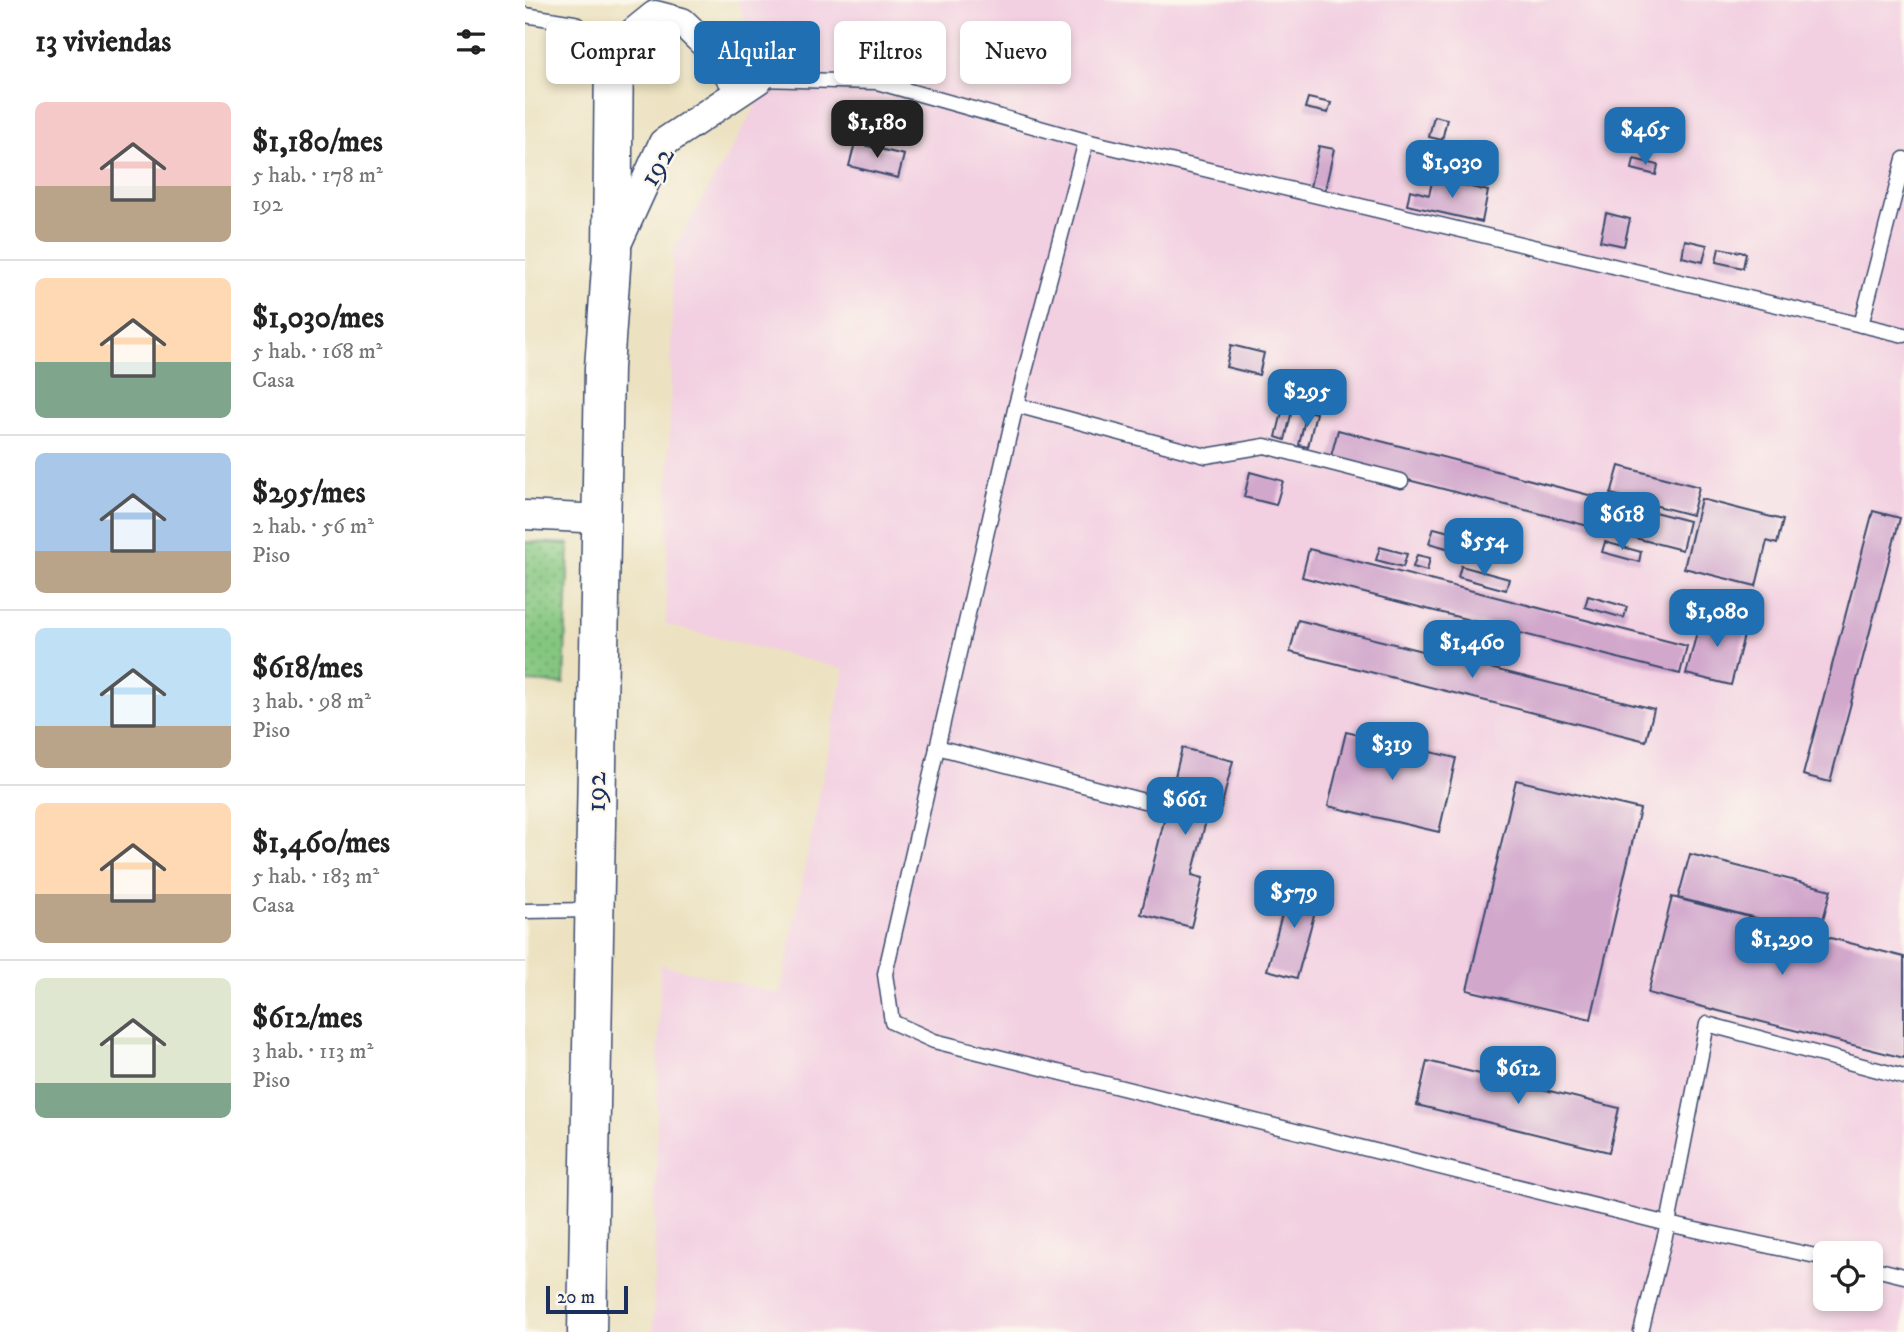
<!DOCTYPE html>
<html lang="es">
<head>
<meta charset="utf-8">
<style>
  body { margin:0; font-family:"IM FELL DW Pica",serif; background:#f6f6f6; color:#222; height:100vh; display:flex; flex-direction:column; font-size:26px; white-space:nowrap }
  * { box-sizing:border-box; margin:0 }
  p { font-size:23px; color:#767676 }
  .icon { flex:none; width:38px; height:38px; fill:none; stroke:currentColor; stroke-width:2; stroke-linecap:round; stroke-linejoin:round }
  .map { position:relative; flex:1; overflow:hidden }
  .side { display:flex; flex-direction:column; background:#fff; width:525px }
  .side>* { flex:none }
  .guide { position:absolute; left:21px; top:21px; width:665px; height:63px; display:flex; gap:14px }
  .controls { position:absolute; left:1288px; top:1241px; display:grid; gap:14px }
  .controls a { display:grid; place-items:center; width:70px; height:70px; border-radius:10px; background:#fff; box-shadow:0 4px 10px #0003; font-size:35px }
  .scale { position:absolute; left:21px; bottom:18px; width:82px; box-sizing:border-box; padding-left:7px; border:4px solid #1b2f5e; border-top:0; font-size:19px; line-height:24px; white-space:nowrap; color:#1b2f5e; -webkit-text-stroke:5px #fbf7ec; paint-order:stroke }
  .price { position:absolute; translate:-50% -60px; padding:0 16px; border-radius:14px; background:#1f6fb2; color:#fff; font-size:23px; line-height:46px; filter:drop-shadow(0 2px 4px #0008) }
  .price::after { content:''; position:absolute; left:50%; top:42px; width:21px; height:16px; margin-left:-10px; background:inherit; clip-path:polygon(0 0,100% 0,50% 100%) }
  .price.selected { background:#222; color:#fff }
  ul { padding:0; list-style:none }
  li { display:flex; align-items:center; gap:21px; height:175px; padding:0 35px }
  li+li { border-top:2px solid #e0e0e0 }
  li span { display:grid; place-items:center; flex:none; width:196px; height:140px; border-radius:10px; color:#555 }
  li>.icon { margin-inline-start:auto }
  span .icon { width:84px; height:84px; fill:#fffc; stroke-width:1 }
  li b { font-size:30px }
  h2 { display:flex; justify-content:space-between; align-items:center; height:84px; padding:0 35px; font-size:30px }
  .chip { padding:0 24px; border-radius:10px; background:#fff; box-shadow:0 4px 10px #0003; font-size:24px; line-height:63px }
  .chip.selected { background:#1f6fb2; color:#fff }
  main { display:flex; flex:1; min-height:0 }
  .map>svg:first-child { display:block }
  .built { fill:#f2cfe1; fill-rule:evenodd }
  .green { fill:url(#green-dots); stroke:#507a6e; stroke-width:2 }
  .building { fill:#d1a7cc }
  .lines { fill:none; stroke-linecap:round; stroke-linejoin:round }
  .lane-casing { stroke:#3a4a6d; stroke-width:17 }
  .street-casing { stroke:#3a4a6d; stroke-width:31 }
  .secondary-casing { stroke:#3a4a6d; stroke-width:41 }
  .lane { stroke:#fff; stroke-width:14 }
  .street { stroke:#fff; stroke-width:28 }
  .secondary { stroke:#fff; stroke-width:38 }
  .labels { text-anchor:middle; stroke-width:5; stroke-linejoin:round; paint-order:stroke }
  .street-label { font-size:30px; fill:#1b2f5e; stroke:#fbf7ec }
</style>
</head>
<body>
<main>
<section class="side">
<h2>13 viviendas<svg class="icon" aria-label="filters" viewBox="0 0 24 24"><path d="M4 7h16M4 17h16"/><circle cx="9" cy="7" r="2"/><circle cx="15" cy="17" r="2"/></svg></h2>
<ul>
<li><span style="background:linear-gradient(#f6c9c9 60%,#b9a48a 0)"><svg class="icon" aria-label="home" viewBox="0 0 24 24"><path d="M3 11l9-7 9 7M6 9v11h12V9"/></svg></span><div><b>$1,180/mes</b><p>5 hab. · 178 m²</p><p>192</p></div></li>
<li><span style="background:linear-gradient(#ffd9b3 60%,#7fa58c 0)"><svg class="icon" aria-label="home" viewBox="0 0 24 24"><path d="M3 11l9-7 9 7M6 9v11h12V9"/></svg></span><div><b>$1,030/mes</b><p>5 hab. · 168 m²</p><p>Casa</p></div></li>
<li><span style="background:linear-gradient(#a9c7e8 70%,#b9a48a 0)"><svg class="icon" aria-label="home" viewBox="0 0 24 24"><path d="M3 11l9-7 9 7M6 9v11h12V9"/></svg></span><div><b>$295/mes</b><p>2 hab. · 56 m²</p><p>Piso</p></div></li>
<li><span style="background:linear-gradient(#bfe0f5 70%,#b9a48a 0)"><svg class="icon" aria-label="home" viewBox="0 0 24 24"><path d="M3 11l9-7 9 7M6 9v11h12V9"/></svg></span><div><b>$618/mes</b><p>3 hab. · 98 m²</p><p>Piso</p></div></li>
<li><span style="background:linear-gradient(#ffd9b3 65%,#b9a48a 0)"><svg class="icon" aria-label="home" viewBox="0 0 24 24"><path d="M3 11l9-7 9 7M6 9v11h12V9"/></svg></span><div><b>$1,460/mes</b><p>5 hab. · 183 m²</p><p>Casa</p></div></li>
<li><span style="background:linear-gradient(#dfe7d0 75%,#7fa58c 0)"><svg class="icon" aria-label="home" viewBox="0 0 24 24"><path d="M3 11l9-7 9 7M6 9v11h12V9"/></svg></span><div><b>$612/mes</b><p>3 hab. · 113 m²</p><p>Piso</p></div></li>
</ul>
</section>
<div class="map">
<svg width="1379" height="1332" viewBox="0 0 1379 1332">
  <defs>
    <pattern id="green-dots" width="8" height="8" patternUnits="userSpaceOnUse" patternTransform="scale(1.75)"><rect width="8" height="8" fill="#84c67f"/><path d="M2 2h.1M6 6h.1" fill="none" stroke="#6ba16b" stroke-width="1.8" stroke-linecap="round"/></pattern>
  </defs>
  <rect width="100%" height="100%" fill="#fbf7ec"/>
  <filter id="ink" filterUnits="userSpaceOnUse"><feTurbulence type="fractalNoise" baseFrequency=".0143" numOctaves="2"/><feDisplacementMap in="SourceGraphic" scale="14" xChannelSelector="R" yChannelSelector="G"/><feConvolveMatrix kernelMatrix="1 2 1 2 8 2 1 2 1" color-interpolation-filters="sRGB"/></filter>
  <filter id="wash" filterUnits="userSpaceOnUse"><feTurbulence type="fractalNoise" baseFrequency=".00686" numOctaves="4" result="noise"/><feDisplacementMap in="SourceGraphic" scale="28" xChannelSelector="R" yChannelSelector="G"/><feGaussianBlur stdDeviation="1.57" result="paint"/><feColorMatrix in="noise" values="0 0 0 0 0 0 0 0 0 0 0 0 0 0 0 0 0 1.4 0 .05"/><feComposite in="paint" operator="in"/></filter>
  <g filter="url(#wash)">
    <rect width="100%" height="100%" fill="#ece2c1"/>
    <path class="built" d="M212 0H1379V1332H128L135 964 255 994 319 669 141 625 148 250 243 85ZM1300 1253H1346V1298H1300Z"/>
    <polygon class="green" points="0,542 44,544 39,684 0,682"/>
    <g id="blocks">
      <g class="building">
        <polygon points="783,98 806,103 803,113 780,108"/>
        <polygon points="909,116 922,119 917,140 904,137"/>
        <polygon points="330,143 379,155 373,178 324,166"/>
        <polygon points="794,146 809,149 800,190 785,187"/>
        <polygon points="1109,159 1133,165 1131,175 1107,169"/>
        <polygon points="908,178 963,191 957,222 882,205 885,190 904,195"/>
        <polygon points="1081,213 1105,219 1099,246 1075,241"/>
        <polygon points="1160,240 1182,245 1178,262 1157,257"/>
        <polygon points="1194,248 1221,253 1218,268 1191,262"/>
        <polygon points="706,345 739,353 734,375 701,367"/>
        <polygon points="760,400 769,402 760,440 751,437"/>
        <polygon points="782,411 791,413 783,447 774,445"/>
        <polygon points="813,430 1164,521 1157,550 805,460"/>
        <polygon points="1094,466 1174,487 1167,515 1086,494"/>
        <polygon points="725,472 758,481 751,505 719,497"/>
        <polygon points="1176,499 1258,520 1252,544 1242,541 1231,586 1159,568"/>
        <polygon points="1348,511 1375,518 1305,782 1278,775"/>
        <polygon points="909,528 955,540 950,556 904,543"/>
        <polygon points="1080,542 1116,552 1114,562 1077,552"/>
        <polygon points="855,547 882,554 878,567 851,560"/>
        <polygon points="784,549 1162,646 1155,674 777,577"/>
        <polygon points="892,555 905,558 902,571 888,567"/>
        <polygon points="936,566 984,579 981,590 933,577"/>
        <polygon points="1063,596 1102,607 1099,618 1060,607"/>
        <polygon points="1177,613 1222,624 1206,685 1161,674"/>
        <polygon points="773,620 1129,709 1121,741 765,652"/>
        <polygon points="821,732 931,758 914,832 803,806"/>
        <polygon points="657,748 708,761 696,808 685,805 667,875 678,878 666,927 616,914"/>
        <polygon points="991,780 1115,809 1066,1019 942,990"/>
        <polygon points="1165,854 1306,890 1294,934 1153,898"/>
        <polygon points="766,881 796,889 772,978 742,970"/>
        <polygon points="1147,897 1379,957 1379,1058 1123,993"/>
        <polygon points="902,1061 1094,1108 1084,1152 892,1105"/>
      </g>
    </g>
  </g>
  <g filter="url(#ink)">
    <use href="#blocks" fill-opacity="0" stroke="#3a4a6d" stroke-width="2"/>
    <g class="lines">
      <g class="lane-casing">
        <g id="lane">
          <polyline points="0,15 49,23 89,48"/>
          <polyline points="234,79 352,82 561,141 1379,335"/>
          <polyline points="561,141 491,405 360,974 367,1022 409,1041 1143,1224 1300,1258"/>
          <polyline points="1336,325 1379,159"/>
          <polyline points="491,405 681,456 740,446 876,481"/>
          <polyline points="412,747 619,801"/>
          <polyline points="0,911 68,910"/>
          <polyline points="1346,1268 1379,1276"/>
          <polyline points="1116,1332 1143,1224 1182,1024 1379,1077"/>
        </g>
      </g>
      <g class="street-casing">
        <g id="street">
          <polyline points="89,48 130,15 157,22 179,43 216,90"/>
          <polyline points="92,244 138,143 234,79"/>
          <polyline points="0,515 76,519"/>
        </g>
      </g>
      <g class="secondary-casing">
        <polyline id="secondary" points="62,1332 79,368 87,253 89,48"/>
      </g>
      <use href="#lane" class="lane"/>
      <use href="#street" class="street"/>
      <use href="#secondary" class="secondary"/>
    </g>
  </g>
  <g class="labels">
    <g class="street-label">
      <text transform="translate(131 166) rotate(-60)" y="10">192</text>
      <text transform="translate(70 792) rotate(-89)" y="10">192</text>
    </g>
  </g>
</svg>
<div class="controls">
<a><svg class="icon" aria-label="locate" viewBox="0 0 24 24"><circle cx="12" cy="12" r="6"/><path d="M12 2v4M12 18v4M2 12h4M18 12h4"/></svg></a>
</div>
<div class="scale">20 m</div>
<b class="price selected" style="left:352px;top:160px">$1,180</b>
<b class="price" style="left:1120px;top:167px">$465</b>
<b class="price" style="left:927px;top:200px">$1,030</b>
<b class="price" style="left:782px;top:429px">$295</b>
<b class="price" style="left:1097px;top:552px">$618</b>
<b class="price" style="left:959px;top:578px">$554</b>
<b class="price" style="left:1192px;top:649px">$1,080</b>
<b class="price" style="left:947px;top:680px">$1,460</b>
<b class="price" style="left:867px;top:782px">$319</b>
<b class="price" style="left:660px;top:837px">$661</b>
<b class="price" style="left:769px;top:930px">$579</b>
<b class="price" style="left:1257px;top:977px">$1,290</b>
<b class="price" style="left:993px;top:1106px">$612</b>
<div class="guide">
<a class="chip">Comprar</a>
<a class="chip selected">Alquilar</a>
<a class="chip">Filtros</a>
<a class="chip">Nuevo</a>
</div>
</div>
</main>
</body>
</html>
